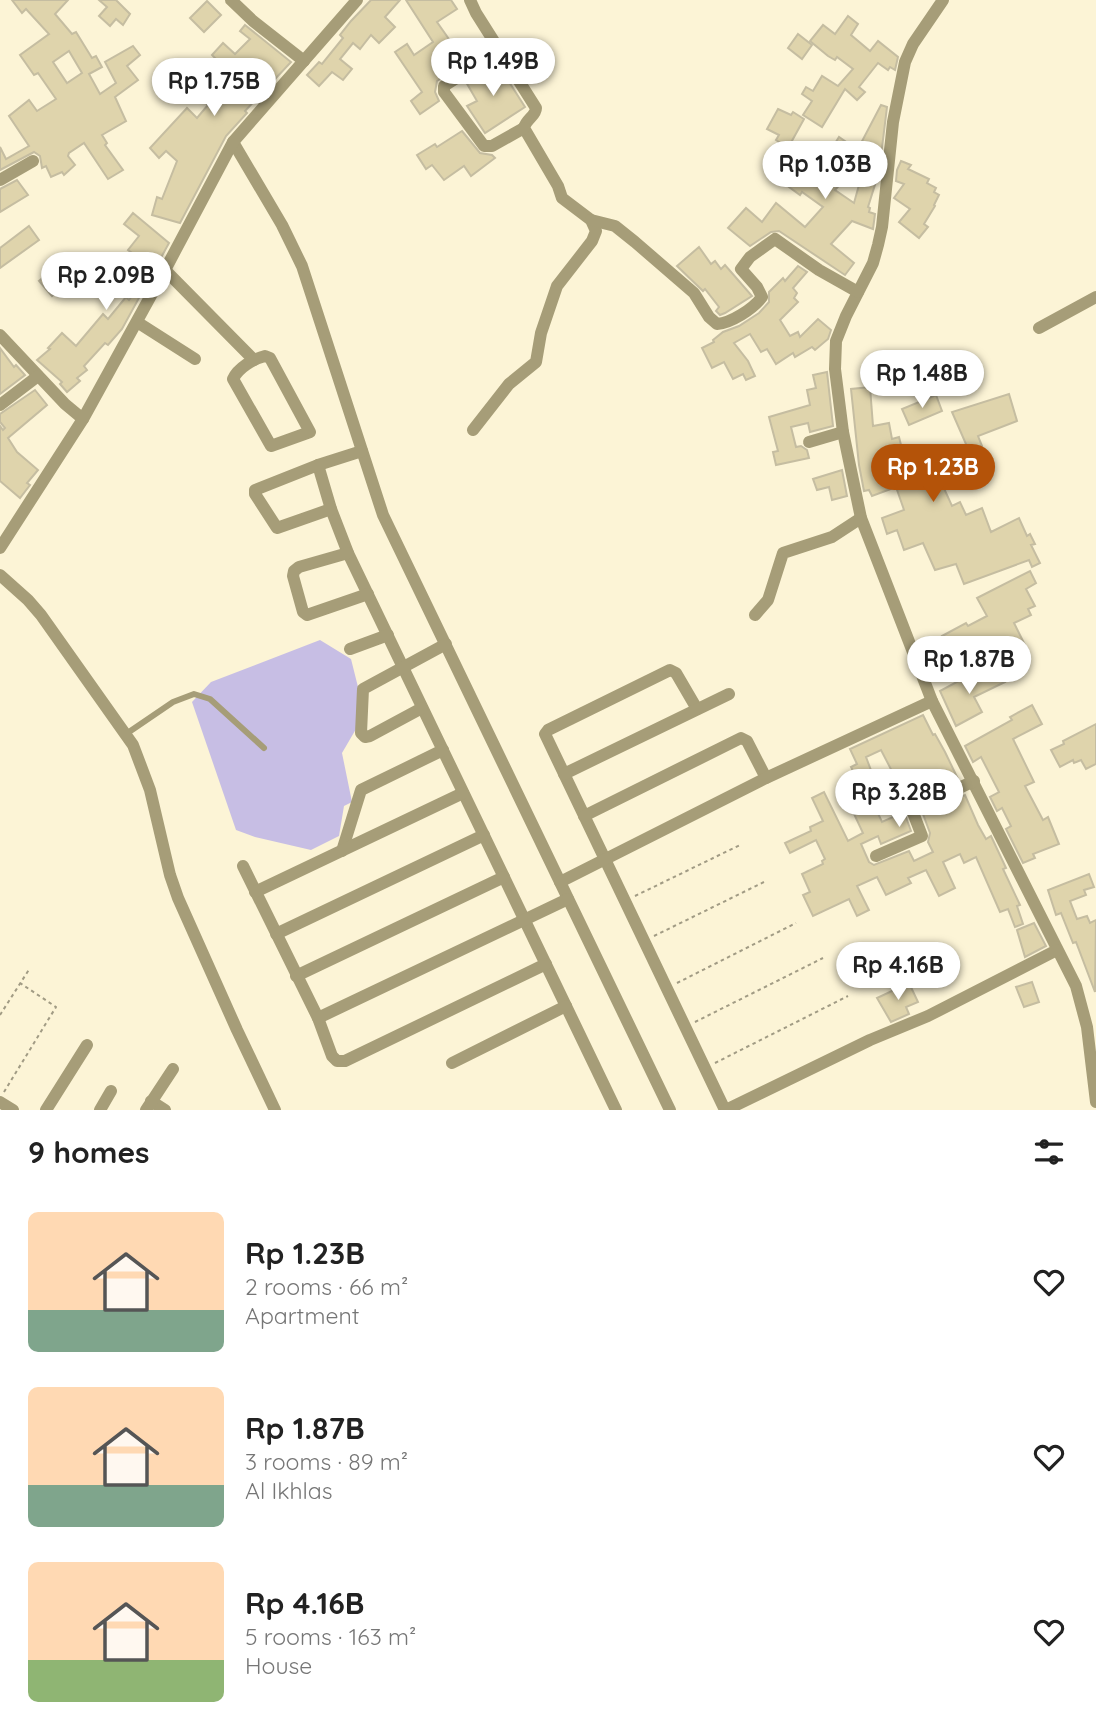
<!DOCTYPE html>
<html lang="en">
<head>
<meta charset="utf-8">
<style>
  body { margin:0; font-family:Quicksand,sans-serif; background:#f6f6f6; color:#222; height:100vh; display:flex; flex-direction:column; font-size:26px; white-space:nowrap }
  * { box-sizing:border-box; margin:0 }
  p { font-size:23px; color:#767676 }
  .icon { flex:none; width:38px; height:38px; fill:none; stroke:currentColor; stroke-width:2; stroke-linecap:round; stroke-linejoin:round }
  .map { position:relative; height:1110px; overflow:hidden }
  .details { display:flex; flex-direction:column; background:#fff; flex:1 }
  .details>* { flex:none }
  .price { position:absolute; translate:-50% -60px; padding:0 16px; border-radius:24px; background:#fff; color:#222; font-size:23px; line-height:46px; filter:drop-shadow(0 2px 4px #0008) }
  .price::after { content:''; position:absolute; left:50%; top:42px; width:21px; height:16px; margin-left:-10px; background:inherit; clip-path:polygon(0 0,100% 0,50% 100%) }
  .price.on { background:#b45309; color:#fff }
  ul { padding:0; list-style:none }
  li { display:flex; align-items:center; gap:21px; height:175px; padding:0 28px }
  li span { display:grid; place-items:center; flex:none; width:196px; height:140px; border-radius:10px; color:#555 }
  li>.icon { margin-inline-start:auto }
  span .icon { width:84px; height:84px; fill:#fffc; stroke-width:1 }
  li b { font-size:30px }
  h2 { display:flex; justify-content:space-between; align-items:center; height:84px; padding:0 28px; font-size:30px }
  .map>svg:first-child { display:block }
  .green { fill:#c7bee4 }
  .building { fill:#dfd4ac; stroke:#c5bda1; stroke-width:2; fill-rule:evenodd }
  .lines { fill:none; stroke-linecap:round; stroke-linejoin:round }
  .path { stroke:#a19b84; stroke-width:2; stroke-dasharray:3.5 3.5; stroke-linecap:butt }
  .service { stroke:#a69d78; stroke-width:6 }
  .minor { stroke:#a69d78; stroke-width:12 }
</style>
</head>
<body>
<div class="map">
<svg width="1096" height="1110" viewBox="0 0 1096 1110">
  <rect width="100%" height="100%" fill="#fcf4d6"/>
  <polygon class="green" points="320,640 351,659 358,687 356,729 342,753 352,802 344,806 339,836 311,850 255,837 236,830 192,702 211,682"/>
  <g class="building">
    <path d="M12 0H68L55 14 72 34 76 32 92 58 96 56 102 67 89 74 100 94 116 83 105 62 133 46 140 55 127 66 138 80 115 97 126 121 102 135 107 143 105 145 123 170 108 179 84 143 69 153 68 156 75 165 64 175 62 172 51 177 46 166 42 168 40 156 34 152 0 170V147L6 159 29 146 9 116 29 100 37 111 56 99 38 73 34 75 20 55 49 34 26 9 22 13ZM69 51 82 73 67 83 53 62Z"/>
    <polygon points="99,0 116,0 130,14 123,25 116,19 110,26 99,16 107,7"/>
    <polygon points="371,0 400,0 385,17 395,27 379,43 371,35 360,49 353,43 340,59 352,69 343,80 332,72 319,86 307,75 319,62 322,64 343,38 340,35 351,21"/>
    <polygon points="406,0 451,0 457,9 437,22 465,62 437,81 435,92 439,101 420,114 411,101 422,92 395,52 407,44 414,55 433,42"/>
    <polygon points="207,1 221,15 204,32 190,18"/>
    <polygon points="848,16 858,24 851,35 870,51 878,41 898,57 895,70 890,67 888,70 878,63 859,87 865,92 857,100 845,89 822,127 803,115 812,101 802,94 806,87 813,91 822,76 838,86 853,69 837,57 835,60 828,56 810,41 823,25 835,34"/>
    <polygon points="245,25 291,62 245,111 247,113 226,136 180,223 152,215 157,197 162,199 177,161 166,151 159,158 150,148 187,108 197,118 208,105 202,99 213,87 200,75 216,59 212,55 223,43 235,54 250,39 240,31"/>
    <polygon points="798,34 812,45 802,59 788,48"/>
    <polygon points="497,63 525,107 485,133 467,106 477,101 466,82"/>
    <polygon points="881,105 887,107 879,172 868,207 870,208 869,212 875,214 873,229 852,221 831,244 854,263 845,275 779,231 771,232 750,246 728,228 746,208 762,222 776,203 805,227 823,207 802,192 800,195 789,187 806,165 815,172 822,164 843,181 835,190 854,203 869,149 852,170 850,167 826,158 839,137 852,146 854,143 859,147"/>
    <polygon points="778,109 791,115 793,112 804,119 788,148 776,140 779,135 767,129"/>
    <polygon points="462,131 480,153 492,155 495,158 471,176 464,166 444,180 432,165 426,169 417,155 435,144 437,147"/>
    <polygon points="901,161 911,165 908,169 929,179 927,183 936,188 934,192 939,195 934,205 935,206 924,224 928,227 919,238 899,222 910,209 894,198 904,184 896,181 897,170"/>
    <polygon points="17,180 28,195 0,212 0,189"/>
    <polygon points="133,213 169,243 122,329 108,345 105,343 84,366 87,370 77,378 80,381 67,392 60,384 62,382 37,360 50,349 48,348 62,333 76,346 103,314 108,319 126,297 129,300 140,285 136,281 141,275 132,268 139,258 128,250 139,236 124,224"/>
    <polygon points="29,226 39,240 0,268 0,248"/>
    <polygon points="699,247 711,264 715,261 721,269 725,265 752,296 725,313 720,315 716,311 719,307 705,289 703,291 677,266"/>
    <polygon points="64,261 76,276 52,296 39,281"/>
    <polygon points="798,266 807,272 793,288 797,293 794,298 798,302 780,320 790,336 798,332 800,337 818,319 831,330 828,339 815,350 812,347 795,357 793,353 776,364 767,349 761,352 750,334 734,343 748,361 755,376 746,380 743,374 733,379 724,362 712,368 702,348 714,342 713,340 723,332 739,326 759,313 769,302 769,292 783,278 785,281"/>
    <polygon points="0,348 14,367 16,365 25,375 0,394"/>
    <polygon points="827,372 833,426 810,432 808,423 791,427 796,447 801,446 807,450 809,458 776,465 773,452 778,451 769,417 810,405 807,390 816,388 813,375"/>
    <polygon points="870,387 873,426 889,423 892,439 899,437 905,461 938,451 939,455 957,448 961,459 936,471 952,506 960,502 966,515 982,508 991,532 1019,518 1027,536 1030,534 1035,544 1031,545 1040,563 1032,567 1029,560 964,584 956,564 935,570 923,543 904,550 897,530 887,534 882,518 904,510 903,507 896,487 872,496 869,490 864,491 859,465 851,389"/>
    <polygon points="35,390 47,405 8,438 17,452 38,470 27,483 30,485 20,498 0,481 0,426 3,430 5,428 0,422 0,414"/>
    <polygon points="1009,394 1017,421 978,436 982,446 969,451 952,412"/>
    <polygon points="936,395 942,411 909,425 902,409"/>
    <polygon points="842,470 847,496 832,500 829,487 817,490 813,479"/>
    <polygon points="1030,571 1036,583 1026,589 1035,606 1028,609 1031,615 1014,623 1025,645 1021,647 1029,662 1006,673 993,647 965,662 956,643 948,647 942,636 966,623 968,626 987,616 977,598"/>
    <polygon points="998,669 1005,682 974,697 982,712 956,726 940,691 966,677 970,683"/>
    <polygon points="1032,705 1042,724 1013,739 1034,782 1025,786 1043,820 1048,817 1059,844 1033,854 1035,858 1023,863 1006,829 1011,826 1002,808 997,811 990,797 999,792 981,757 973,762 965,746 1012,720 1010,717"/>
    <polygon points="923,715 933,735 935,734 945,752 958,779 914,799 903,776 896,779 881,750 866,757 875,781 865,786 882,822 904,812 911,831 881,844 878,836 861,844 869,862 874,865 909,851 914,861 933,852 928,842 930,833 923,814 965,795 978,825 986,839 991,836 1006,868 1003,869 1020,905 1017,906 1023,924 1015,927 1008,909 1000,912 976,857 964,863 960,854 943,862 955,888 939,896 926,870 908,878 911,883 886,895 877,877 857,886 869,910 857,916 849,899 813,916 803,895 810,892 802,874 823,864 822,861 825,859 816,840 790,853 785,843 811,831 810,827 823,821 812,798 824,792 848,841 863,833 840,784 856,777 851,767 857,764 850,749"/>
    <polygon points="1096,724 1096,764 1086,769 1081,760 1074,763 1073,760 1060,767 1051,750 1064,744 1063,741"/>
    <polygon points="1089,874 1094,887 1084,890 1086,895 1070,901 1077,919 1087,916 1090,923 1096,920 1095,992 1076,942 1073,943 1061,913 1056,915 1048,890"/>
    <polygon points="1034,923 1046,946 1025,957 1017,930"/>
    <polygon points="1032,982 1039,1002 1024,1007 1016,987"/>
    <polygon points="909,983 918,1002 906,1007 909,1014 891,1022 877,998"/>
  </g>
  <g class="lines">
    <g class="path">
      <polyline points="635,896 740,845"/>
      <polyline points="654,936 764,882"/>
      <polyline points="677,983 796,923"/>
      <polyline points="0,1015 30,968"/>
      <polyline points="695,1022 823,958"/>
      <polyline points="715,1063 848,996"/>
      <polyline points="4,1092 56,1007 20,983"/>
    </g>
    <polyline class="service" points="126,734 173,702 194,694 210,699 264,748"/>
    <g class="minor">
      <polyline points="231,0 253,21 304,61"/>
      <path d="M470 0 476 13 536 108C536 116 526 119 524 128L558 186 562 198 591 220 596 231 592 241 557 286 541 333 536 362 509 384 473 430"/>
      <polyline points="943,0 913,44 905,62 893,122 882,227 878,245 873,263 846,316 836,341 835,369 843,432 861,518 932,701 1076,986 1087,1027 1096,1102"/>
      <polyline points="499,51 444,86 444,92 484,146 492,146 524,128"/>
      <polyline points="233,142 282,225 302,266 383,515 670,1110"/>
      <polyline points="0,180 33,161"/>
      <path d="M591 220 615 226 635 242 694 293 709 317 717 324C731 323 753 309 762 297L757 287 741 269 750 257 775 239 819 270 858 292"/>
      <polyline points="165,270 254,360"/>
      <polyline points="137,322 195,359"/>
      <polyline points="1039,328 1096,297"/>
      <polyline points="0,335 65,404 83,419"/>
      <path d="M265 356 270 358 310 432 271 446 233 379C238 368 253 359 265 356Z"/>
      <polyline points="0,405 38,376"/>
      <polyline points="809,442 843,432"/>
      <polyline points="318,465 331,509 348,553 616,1110"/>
      <polyline points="331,509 277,528 255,494 255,490 318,465 362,451"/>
      <polyline points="0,548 83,419 165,270 233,142 357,0"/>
      <polyline points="348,553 299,567 294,571 293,576 303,612 307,615 368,594"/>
      <polyline points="0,575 28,600 41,615 133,745 150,790 170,875 178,898 237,1030 275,1110"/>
      <polyline points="755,615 768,600 783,553 832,537 861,518"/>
      <polyline points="350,649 388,635"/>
      <polyline points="422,708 370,736 365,737 361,733 363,689 446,644"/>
      <polyline points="697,709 676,673 670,670 548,730 545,734 725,1110"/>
      <polyline points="564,774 729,694"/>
      <polyline points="584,816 741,738 747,741 766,778"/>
      <polyline points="342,851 361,790 443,750"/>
      <polyline points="876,856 922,836 912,810 974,781"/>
      <polyline points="243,866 318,1018 332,1056 337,1061 345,1061 546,964"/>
      <polyline points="560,882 766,778 932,701"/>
      <polyline points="255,892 463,793"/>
      <polyline points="276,934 484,835"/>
      <polyline points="296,976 504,877"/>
      <polyline points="318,1018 568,899"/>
      <polyline points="452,1063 566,1006"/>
      <polyline points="151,1101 165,1110"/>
      <polyline points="0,1102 13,1110"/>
      <polyline points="46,1110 87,1045"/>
      <polyline points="100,1110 111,1091"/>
      <polyline points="146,1110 173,1069"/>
      <polyline points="726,1110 870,1040 928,1016 1057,950"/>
    </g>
  </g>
</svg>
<b class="price" style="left:493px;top:98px">Rp 1.49B</b>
<b class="price" style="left:214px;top:118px">Rp 1.75B</b>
<b class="price" style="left:825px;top:201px">Rp 1.03B</b>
<b class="price" style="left:106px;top:312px">Rp 2.09B</b>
<b class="price" style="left:922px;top:410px">Rp 1.48B</b>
<b class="price on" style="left:933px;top:504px">Rp 1.23B</b>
<b class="price" style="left:969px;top:696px">Rp 1.87B</b>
<b class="price" style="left:899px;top:829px">Rp 3.28B</b>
<b class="price" style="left:898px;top:1002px">Rp 4.16B</b>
</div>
<section class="details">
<h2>9 homes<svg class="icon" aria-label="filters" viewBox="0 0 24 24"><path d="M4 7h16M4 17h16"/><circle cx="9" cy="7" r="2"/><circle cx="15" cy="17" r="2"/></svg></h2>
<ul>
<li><span style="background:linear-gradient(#ffd9b3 70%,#7fa58c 0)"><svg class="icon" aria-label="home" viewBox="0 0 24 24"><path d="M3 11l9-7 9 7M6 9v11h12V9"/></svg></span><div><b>Rp 1.23B</b><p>2 rooms · 66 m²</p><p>Apartment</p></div><svg class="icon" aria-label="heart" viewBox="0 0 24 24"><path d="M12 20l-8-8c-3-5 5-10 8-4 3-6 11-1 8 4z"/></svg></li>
<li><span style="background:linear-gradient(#ffd9b3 70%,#7fa58c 0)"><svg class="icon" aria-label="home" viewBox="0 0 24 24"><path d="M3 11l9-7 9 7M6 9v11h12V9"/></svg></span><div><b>Rp 1.87B</b><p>3 rooms · 89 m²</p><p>Al Ikhlas</p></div><svg class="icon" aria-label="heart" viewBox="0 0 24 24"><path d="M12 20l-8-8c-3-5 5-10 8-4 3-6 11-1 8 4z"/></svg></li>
<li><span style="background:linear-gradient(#ffd9b3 70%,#8fb573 0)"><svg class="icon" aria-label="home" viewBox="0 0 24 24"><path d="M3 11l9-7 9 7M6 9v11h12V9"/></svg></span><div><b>Rp 4.16B</b><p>5 rooms · 163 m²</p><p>House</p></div><svg class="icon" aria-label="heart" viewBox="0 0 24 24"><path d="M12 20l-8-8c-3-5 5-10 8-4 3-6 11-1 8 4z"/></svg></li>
</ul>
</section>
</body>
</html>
